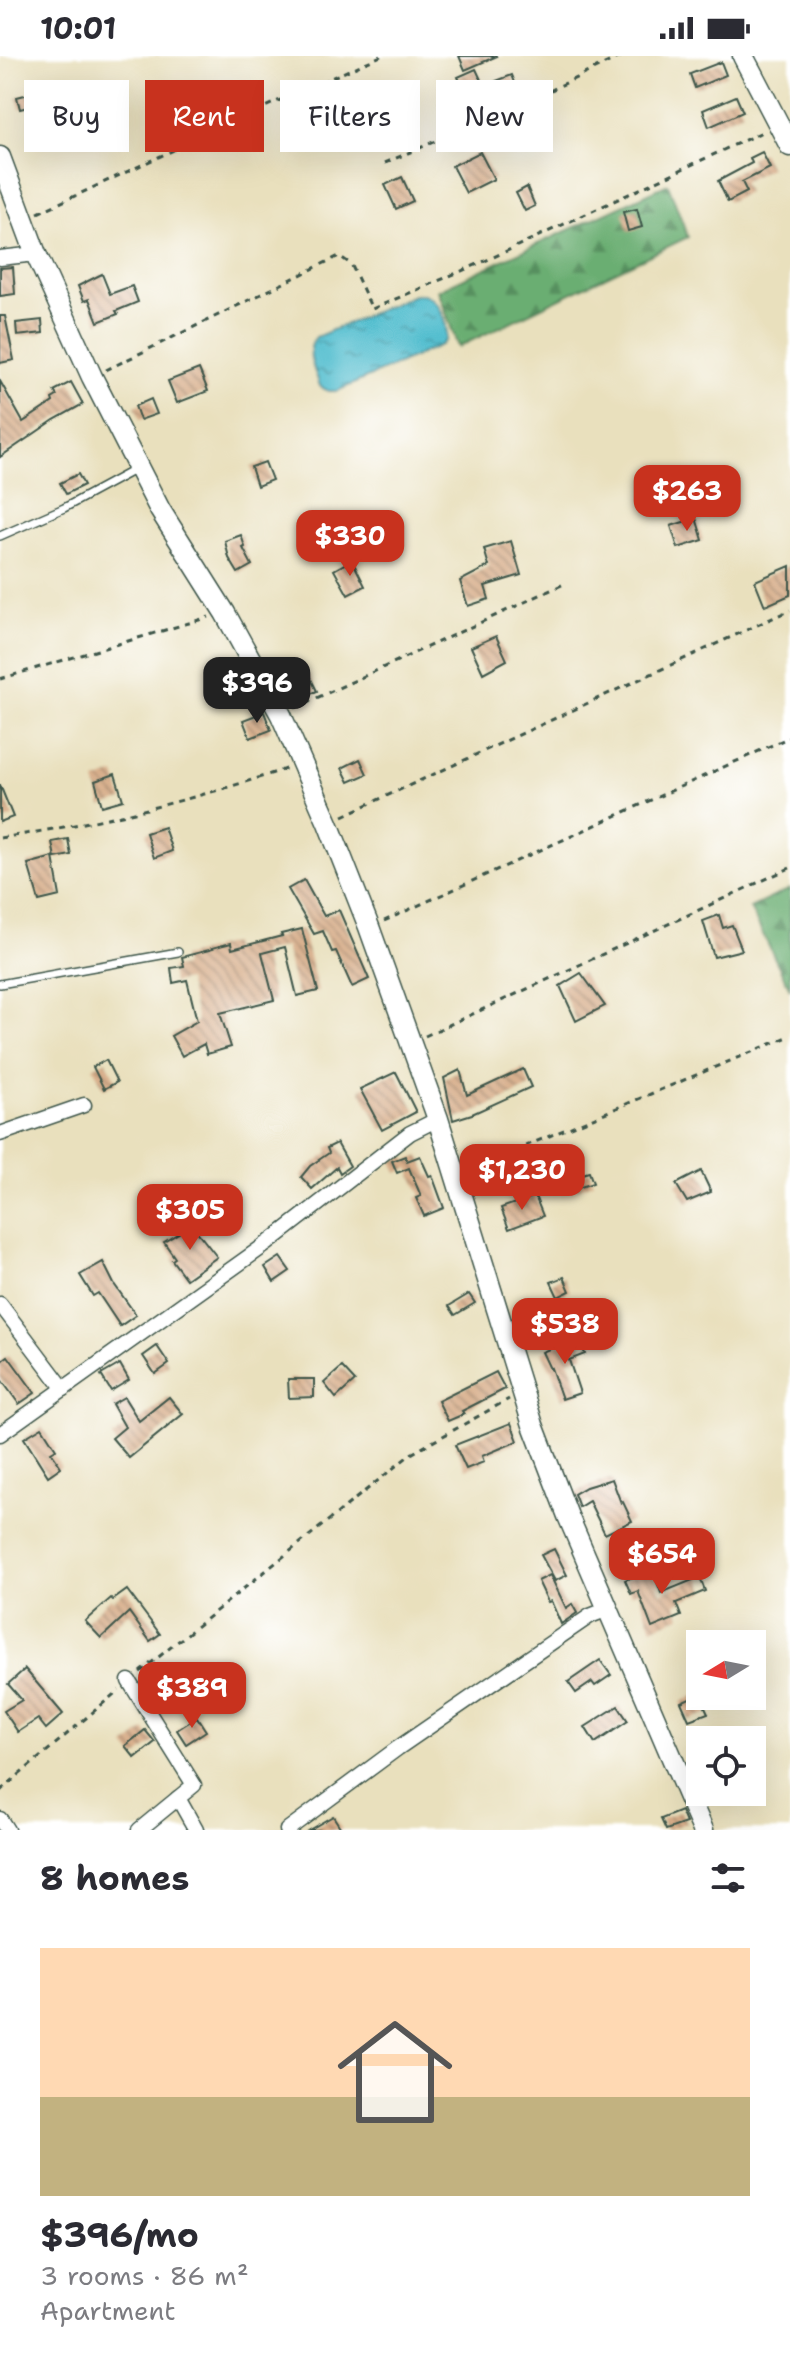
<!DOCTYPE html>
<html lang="en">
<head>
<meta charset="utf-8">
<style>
  body { margin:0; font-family:"Shantell Sans",sans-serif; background:#f2f2f3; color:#2b2b33; height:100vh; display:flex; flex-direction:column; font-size:30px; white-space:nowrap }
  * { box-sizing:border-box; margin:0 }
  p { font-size:26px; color:#7c7c81 }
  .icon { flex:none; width:44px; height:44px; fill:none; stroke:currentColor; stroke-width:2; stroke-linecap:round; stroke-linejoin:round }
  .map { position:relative; height:1774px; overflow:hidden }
  .side { display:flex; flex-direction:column; background:#fff; flex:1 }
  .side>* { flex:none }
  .top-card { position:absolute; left:24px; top:24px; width:742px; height:72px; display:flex; gap:16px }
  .needle { width:52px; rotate:260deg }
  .buttons { position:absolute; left:686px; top:1574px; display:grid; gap:16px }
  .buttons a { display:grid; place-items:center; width:80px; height:80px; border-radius:0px; background:#fff; box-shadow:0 8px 32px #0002; font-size:40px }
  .price { position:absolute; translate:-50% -68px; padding:0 18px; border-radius:16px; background:#c8321e; color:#fff; font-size:26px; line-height:52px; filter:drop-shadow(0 2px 4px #0008) }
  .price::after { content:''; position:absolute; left:50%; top:48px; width:24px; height:18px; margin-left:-12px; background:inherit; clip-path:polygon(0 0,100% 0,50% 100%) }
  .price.current { background:#222; color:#fff }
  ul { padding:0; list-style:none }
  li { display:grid; align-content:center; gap:16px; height:424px; padding:0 40px }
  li+li { border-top:2px solid #e1e1e2 }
  li span { display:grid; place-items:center; height:248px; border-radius:0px; color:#555 }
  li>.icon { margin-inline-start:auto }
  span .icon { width:144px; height:144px; fill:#fffc; stroke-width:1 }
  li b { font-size:34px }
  h2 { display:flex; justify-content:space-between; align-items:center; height:96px; padding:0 40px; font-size:34px }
  .pill { padding:0 28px; border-radius:0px; background:#fff; box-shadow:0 8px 32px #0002; font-size:28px; line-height:72px }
  .pill.current { background:#c8321e; color:#fff }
  .status { display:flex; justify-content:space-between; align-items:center; height:56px; padding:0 40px; background:#fff; direction:ltr }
  .status svg { height:22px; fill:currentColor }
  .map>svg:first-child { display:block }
  .forest { fill:url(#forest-firs); stroke:#447653; stroke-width:2 }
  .water { fill:url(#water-ripples); stroke:#397e82; stroke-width:2 }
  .building { fill:url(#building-back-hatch) }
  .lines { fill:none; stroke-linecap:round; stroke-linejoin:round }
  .lane-casing { stroke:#3d5549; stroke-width:10 }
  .street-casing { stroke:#3d5549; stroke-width:17 }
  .secondary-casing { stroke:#3d5549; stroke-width:23 }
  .path { stroke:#3d5549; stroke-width:3; stroke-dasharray:6 6; stroke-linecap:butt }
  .lane { stroke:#fff; stroke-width:7 }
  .street { stroke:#fff; stroke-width:14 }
  .secondary { stroke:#fff; stroke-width:20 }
</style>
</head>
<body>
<div class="status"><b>10:01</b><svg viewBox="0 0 49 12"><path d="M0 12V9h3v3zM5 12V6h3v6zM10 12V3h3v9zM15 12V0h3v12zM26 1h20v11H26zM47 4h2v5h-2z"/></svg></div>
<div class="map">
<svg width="790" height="1774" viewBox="0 0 790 1774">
  <defs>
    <pattern id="forest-firs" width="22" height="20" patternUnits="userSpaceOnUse" patternTransform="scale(2)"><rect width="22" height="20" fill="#6aae72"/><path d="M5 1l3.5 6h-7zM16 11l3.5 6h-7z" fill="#578f5e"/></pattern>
    <pattern id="water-ripples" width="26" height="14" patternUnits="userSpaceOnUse" patternTransform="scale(2)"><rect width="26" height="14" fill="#53becf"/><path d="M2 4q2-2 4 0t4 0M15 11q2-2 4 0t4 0" fill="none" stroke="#449ca9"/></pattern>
    <pattern id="building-back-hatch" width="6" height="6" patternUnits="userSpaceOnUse" patternTransform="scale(2)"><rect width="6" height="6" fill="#d7ad89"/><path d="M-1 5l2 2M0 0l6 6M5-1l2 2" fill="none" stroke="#ae8e71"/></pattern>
  </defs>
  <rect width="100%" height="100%" fill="#fff"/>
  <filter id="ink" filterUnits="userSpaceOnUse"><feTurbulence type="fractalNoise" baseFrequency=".0125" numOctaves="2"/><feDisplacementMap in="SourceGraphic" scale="16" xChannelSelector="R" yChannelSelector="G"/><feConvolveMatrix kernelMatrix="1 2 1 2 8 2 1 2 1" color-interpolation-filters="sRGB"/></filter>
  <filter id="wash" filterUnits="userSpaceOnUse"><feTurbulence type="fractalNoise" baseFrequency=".006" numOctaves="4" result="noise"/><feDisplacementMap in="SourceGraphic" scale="32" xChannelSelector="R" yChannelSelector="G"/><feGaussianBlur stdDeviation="1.8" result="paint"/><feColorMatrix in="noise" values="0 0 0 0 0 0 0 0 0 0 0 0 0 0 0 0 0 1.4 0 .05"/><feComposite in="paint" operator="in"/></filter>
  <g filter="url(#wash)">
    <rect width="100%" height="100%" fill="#e9e0bd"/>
    <g class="forest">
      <polygon points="668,128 688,181 458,291 438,234"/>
      <polygon points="790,833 790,933 750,852"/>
    </g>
    <path class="water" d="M423 238C439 242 449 269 446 284L441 289 337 335H328L320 330C315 314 304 296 316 281L414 239Z"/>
    <g id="blocks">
      <g class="building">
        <polygon points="459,0 497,0 465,14"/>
        <polygon points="721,6 726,19 695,32 690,18"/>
        <polygon points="476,13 483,28 465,36 458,21"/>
        <polygon points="512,19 520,39 504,45 496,25"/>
        <polygon points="45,34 48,46 20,53 17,41"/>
        <polygon points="736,40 743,56 709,71 703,54"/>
        <polygon points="455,41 462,60 446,66 439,47"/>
        <polygon points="406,58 417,79 388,94 377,73"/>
        <polygon points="480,96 494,123 466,137 452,110"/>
        <polygon points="762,96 770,112 742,126 747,136 728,146 718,125 752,107 750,102"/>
        <polygon points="402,121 413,145 396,153 385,129"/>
        <polygon points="527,131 535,150 525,155 516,137"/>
        <polygon points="637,153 642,171 628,175 623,156"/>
        <polygon points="13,211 15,238 0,240 0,212"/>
        <polygon points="102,218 110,238 132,230 138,246 116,255 118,258 98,266 89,243 84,245 78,230"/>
        <polygon points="0,260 5,260 14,304 0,307"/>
        <polygon points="42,264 43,277 17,280 16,267"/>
        <polygon points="199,313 208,335 177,347 168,325"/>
        <polygon points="0,325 23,366 53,346 52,343 57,340 54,335 71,326 83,348 54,364 0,401"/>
        <polygon points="151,343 157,358 140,364 135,350"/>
        <polygon points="265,406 272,424 257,430 251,411"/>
        <polygon points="78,418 84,429 66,438 60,427"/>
        <polygon points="696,462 703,484 678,492 671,470"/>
        <polygon points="241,479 245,491 243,492 252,509 238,517 229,502 225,485"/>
        <polygon points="511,485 521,519 485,530 489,543 468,550 460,525 489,510 484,493"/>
        <polygon points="352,504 365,530 348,539 334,514"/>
        <polygon points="790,510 790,539 765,550 755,525"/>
        <polygon points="496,580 507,604 483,617 471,591"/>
        <polygon points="309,619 317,635 300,643 292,627"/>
        <polygon points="264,656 271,674 250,682 243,664"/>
        <polygon points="360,703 367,718 349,726 342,712"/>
        <polygon points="115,718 123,744 102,750 95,725"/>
        <polygon points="0,729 13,761 0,766"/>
        <polygon points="164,771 172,795 154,802 146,777"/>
        <polygon points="68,783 71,799 55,802 52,786"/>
        <polygon points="53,801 60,840 39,845 28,808"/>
        <polygon points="304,824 324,860 339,854 369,923 352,931 336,895 332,896 323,875 314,878 288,833"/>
        <polygon points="719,859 723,872 732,869 742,894 714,901 703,865"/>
        <polygon points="302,873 318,935 297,940 285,891 262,897 274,944 220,957 231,991 207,998 204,988 182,1000 171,980 197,965 187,924 173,927 171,912 184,910 182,901 213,893 212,892 231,887 232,893 282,880 281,878"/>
        <polygon points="581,917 605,950 576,965 560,930"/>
        <polygon points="106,1004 117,1026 104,1033 93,1011"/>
        <polygon points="523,1013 531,1031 472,1058 453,1064 444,1022 460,1014 467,1039"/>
        <polygon points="396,1016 416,1056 382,1074 360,1033"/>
        <polygon points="337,1087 350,1110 340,1117 337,1111 312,1133 301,1121 310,1110 329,1097 327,1092"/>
        <polygon points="405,1100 407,1105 420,1100 429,1120 432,1119 444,1152 424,1160 416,1142 421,1140 409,1112 397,1117 392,1105"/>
        <polygon points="701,1115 711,1136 687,1146 676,1128"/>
        <polygon points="589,1116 593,1127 572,1134 568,1122"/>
        <polygon points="535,1140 543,1160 509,1173 501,1152"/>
        <polygon points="192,1169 217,1201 186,1223 172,1204 175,1202 164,1186"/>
        <polygon points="280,1201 290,1215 274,1226 265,1211"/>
        <polygon points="103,1206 114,1228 136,1259 120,1270 98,1237 93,1240 80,1219"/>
        <polygon points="564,1221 570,1235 558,1241 551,1226"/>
        <polygon points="469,1238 475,1247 455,1259 449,1250"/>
        <polygon points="578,1281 585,1298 569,1304 580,1337 562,1343 551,1312 550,1313 542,1296"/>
        <polygon points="157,1290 169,1308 155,1318 143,1300"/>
        <polygon points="8,1300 35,1337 19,1348 0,1322 0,1306"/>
        <polygon points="120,1308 129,1324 111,1335 101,1319"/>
        <polygon points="342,1311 355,1325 336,1342 324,1327"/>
        <polygon points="496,1316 505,1333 462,1355 464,1358 448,1365 438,1345"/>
        <polygon points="288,1323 314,1323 314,1341 289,1342"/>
        <polygon points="124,1341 139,1365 169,1341 183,1358 129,1402 112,1382 125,1371 112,1348"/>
        <polygon points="511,1367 518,1385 482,1400 484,1406 466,1413 455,1389"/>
        <polygon points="42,1371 56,1393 51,1396 61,1411 48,1420 24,1382"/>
        <polygon points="612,1423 621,1447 623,1446 632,1465 605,1478 589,1445 579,1451 574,1438 586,1431"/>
        <polygon points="554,1493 567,1519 555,1525 541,1499"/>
        <polygon points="652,1512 661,1537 700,1521 705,1535 676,1547 681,1560 652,1572 638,1535 631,1538 625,1524"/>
        <polygon points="550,1519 566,1552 572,1548 577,1557 561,1568 551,1545 548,1546 538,1525"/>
        <polygon points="127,1534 160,1578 150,1585 129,1556 101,1582 85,1565 111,1542 113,1544"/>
        <polygon points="600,1604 611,1619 595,1630 592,1626 576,1637 568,1626"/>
        <polygon points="25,1613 63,1658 46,1673 38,1663 18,1676 4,1655 22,1644 8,1628"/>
        <polygon points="694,1640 700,1640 708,1657 689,1664 681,1646"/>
        <polygon points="618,1650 628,1665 595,1687 585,1671"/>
        <polygon points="197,1661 206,1675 186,1688 177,1674"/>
        <polygon points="145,1674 155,1686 135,1702 125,1690"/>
        <polygon points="681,1755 686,1767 666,1774 661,1763"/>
        <polygon points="333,1760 342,1774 309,1774"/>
      </g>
    </g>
  </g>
  <g filter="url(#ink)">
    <use href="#blocks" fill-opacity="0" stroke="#3d5549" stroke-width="2"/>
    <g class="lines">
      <g class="lane-casing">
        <g id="lane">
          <polyline points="0,480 64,452 136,413"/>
          <polyline points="0,928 178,896"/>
        </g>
      </g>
      <g class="street-casing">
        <g id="street">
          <polyline points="0,202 36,198"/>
          <polyline points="0,1078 84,1049"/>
          <polyline points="0,1248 64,1333"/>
          <polyline points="0,1378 268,1187 410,1077 438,1063"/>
          <polyline points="129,1625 194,1729 139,1774"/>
          <polyline points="178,1742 196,1774"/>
          <polyline points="0,1763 7,1774"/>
          <polyline points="287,1774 398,1692 590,1560 608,1553"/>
        </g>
      </g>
      <g class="secondary-casing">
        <g id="secondary">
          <polyline points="743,0 790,90"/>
          <polyline points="0,101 36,198 92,321 160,454 225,557 281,659 328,767 369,871 438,1063 533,1369 568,1460 703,1774"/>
        </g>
      </g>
      <g class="path">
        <polyline points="385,107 537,41 621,0"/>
        <polyline points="38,157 191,86 219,71 381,0"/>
        <polyline points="106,314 339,200 351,208 372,253 485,205 762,76"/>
        <polyline points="0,623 209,561"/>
        <polyline points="295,652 564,528"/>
        <polyline points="343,760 790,554"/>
        <path d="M0 782C97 767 195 744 288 712"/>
        <polyline points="384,865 790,681"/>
        <polyline points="425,980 790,812"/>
        <polyline points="470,1113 790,980"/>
        <polyline points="140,1616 411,1398 509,1343"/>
        <polyline points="0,1735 119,1634"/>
      </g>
      <use href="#lane" class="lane"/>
      <use href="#street" class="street"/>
      <use href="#secondary" class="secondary"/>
    </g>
  </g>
</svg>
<div class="buttons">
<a><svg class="needle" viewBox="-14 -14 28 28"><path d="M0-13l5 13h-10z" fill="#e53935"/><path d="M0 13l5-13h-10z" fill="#7c7c81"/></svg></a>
<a><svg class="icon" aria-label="locate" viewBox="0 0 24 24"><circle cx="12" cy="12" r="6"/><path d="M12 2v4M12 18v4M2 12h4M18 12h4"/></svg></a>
</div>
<b class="price" style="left:687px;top:477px">$263</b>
<b class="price" style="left:350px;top:522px">$330</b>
<b class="price current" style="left:257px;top:669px">$396</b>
<b class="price" style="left:522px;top:1156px">$1,230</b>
<b class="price" style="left:190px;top:1196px">$305</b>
<b class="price" style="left:565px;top:1310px">$538</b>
<b class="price" style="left:662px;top:1540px">$654</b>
<b class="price" style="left:192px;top:1674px">$389</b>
<div class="top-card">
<a class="pill">Buy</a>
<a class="pill current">Rent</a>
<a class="pill">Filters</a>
<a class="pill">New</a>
</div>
</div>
<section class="side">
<h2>8 homes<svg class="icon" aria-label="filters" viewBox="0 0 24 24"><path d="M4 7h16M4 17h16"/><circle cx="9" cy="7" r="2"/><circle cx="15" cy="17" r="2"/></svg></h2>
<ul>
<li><span style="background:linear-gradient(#ffd9b3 60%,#c2b280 0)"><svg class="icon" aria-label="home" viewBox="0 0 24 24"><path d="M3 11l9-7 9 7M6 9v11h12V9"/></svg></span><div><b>$396/mo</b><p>3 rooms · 86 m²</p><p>Apartment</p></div></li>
</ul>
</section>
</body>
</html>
